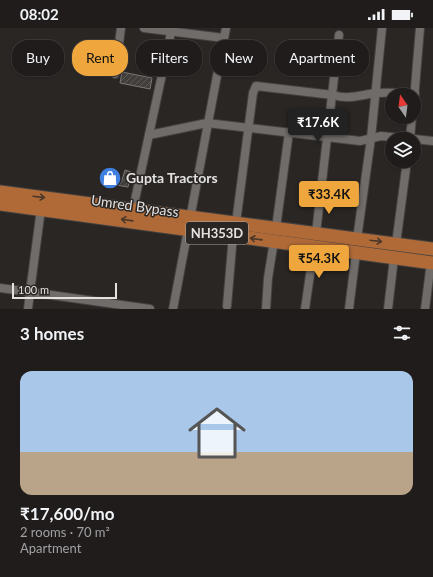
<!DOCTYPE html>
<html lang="en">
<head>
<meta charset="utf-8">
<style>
  body { margin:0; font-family:Lato,sans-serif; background:#272524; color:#f1f3f6; height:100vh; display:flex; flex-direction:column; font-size:15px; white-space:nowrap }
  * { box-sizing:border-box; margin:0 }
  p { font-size:13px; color:#a1a1a3 }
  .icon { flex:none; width:22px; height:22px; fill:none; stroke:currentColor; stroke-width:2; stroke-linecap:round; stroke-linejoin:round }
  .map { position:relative; height:281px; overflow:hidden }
  .sheet { display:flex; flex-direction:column; background:#1f1c1b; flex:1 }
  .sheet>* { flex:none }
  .top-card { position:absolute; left:12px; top:12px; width:409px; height:36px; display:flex; gap:8px }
  .needle { width:26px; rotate:346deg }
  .controls { position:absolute; left:385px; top:60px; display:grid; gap:8px }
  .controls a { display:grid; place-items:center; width:36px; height:36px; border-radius:50%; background:#1f1c1b; box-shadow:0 1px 3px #0004,0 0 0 1px #3c3a3a; font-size:20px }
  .scale { position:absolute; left:12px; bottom:10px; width:105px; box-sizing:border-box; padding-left:4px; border:2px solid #e4e2e1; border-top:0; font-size:11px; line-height:14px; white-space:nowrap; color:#e4e2e1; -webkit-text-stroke:3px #292624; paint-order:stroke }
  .price { position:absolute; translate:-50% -34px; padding:0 9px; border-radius:4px; background:#efa73d; color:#111; font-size:13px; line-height:26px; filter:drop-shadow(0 1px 2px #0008) }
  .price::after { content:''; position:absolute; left:50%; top:24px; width:12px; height:9px; margin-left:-6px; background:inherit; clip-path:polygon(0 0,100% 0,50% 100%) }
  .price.on { background:#222; color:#fff }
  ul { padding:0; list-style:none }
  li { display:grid; align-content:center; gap:8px; height:212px; padding:0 20px }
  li+li { border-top:1px solid #3c3a3a }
  li span { display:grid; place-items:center; height:124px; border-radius:12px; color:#555 }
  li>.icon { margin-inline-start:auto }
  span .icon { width:72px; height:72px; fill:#fffc; stroke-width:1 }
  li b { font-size:17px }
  h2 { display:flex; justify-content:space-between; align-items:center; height:48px; padding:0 20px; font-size:17px }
  .pill { padding:0 14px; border-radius:16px; background:#1f1c1b; box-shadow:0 1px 3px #0004,0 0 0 1px #3c3a3a; font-size:14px; line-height:36px }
  .pill.on { background:#efa73d; color:#111 }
  .status { display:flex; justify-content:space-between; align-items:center; height:28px; padding:0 20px; background:#1f1c1b; direction:ltr }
  .status svg { height:11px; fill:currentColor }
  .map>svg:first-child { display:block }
  .building { fill:url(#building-hatch); stroke:#7a7675 }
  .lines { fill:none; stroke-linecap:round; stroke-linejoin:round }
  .minor-casing { stroke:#444240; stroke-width:10 }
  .trunk-casing { stroke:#444240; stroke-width:15 }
  .minor { stroke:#6f6c69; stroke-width:8 }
  .trunk { stroke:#af6a38; stroke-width:13 }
  .oneway { stroke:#4a3729 }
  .labels { text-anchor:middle; stroke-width:3; stroke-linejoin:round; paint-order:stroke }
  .shield { fill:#292624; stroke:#acaaa8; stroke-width:1 }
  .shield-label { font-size:13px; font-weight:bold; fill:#e4e2e1 }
  .poi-label { font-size:14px; font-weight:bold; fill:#e4e2e1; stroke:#292624; text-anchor:start }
  .street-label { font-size:14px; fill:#e4e2e1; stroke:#292624 }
</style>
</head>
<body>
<div class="status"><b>08:02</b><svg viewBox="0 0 49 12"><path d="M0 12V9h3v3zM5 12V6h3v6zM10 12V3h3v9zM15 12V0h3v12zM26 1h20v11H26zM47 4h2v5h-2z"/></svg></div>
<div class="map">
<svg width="433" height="281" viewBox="0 0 433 281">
  <defs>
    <pattern id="building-hatch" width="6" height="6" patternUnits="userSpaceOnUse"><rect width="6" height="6" fill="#413e3c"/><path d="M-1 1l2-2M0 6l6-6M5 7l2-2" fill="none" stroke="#5c5a58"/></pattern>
  </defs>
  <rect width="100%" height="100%" fill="#292624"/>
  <g class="building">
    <polygon points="122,44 152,50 150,61 120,55"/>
    <polygon points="125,142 131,144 128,159 104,155 106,149 122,152"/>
  </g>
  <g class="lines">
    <g class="minor-casing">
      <g id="minor">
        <polyline points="144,0 224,10"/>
        <polyline points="115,46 121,0"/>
        <polyline points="414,72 420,0"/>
        <polyline points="149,107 207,95 360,113 381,108 410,111"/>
        <polyline points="410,111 412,89"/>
        <polyline points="414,111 433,113"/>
        <polyline points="133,181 172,0"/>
        <path d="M236 195 253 65 256 58 333 67C349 72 360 67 376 65 389 64 402 65 415 66"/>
        <polyline points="276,200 289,104"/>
        <polyline points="316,205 339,7"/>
        <polyline points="357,211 371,110 382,0"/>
        <polyline points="396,216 407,133"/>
        <polyline points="0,260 30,264 41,181"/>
        <polyline points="227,278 233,207"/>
        <polyline points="28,281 30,264 150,281"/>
        <polyline points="173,281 226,0"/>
        <polyline points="266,281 268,250 274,213"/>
        <polyline points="305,281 314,219"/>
        <polyline points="349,281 356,225"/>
        <polyline points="388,281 394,230"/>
        <polyline points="425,281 431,234"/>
      </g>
    </g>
    <g class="trunk-casing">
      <g id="trunk">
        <polyline points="0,164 433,221"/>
        <polyline points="0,176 433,235"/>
      </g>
    </g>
    <use href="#minor" class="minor"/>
    <use href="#trunk" class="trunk"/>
  </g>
  <defs><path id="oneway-shaft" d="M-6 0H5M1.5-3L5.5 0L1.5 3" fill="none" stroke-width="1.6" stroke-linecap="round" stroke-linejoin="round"/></defs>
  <g class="oneway">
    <use href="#oneway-shaft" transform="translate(39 169) rotate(7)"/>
    <use href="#oneway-shaft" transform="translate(127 192) rotate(-172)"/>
    <use href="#oneway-shaft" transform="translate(256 211) rotate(-172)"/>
    <use href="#oneway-shaft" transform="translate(376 213) rotate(7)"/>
  </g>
  <defs>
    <g id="shop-disc" transform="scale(1.15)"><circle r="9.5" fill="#3f7fe0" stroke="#292624"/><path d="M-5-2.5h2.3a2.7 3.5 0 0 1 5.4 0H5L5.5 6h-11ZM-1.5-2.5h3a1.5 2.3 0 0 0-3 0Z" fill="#fff"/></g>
  </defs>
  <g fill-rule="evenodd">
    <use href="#shop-disc" x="110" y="150"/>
  </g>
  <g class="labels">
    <rect class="shield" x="186" y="194" width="62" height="22" rx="3"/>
    <g class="shield-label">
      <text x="217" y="210">NH353D</text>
    </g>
    <g class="poi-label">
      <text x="126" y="155">Gupta Tractors</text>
    </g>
    <g class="street-label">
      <text transform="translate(135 178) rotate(8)" y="5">Umred Bypass</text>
    </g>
  </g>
</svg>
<div class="controls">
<a><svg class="needle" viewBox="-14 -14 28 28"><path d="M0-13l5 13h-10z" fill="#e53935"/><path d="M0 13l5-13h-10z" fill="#a1a1a3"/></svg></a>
<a><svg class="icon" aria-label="layers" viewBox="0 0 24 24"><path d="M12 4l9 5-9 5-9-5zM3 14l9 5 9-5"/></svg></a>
</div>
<div class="scale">100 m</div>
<b class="price on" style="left:318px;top:115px">₹17.6K</b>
<b class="price" style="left:329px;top:187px">₹33.4K</b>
<b class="price" style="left:319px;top:251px">₹54.3K</b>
<div class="top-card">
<a class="pill">Buy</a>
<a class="pill on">Rent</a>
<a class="pill">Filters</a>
<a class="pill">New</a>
<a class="pill">Apartment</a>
</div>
</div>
<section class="sheet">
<h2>3 homes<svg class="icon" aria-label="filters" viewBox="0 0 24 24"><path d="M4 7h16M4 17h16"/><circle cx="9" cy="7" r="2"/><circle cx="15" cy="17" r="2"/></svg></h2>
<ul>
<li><span style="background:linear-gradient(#a9c7e8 65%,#b9a48a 0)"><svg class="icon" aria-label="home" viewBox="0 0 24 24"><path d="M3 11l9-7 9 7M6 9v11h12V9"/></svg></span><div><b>₹17,600/mo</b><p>2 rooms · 70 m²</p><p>Apartment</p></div></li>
</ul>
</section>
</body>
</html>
